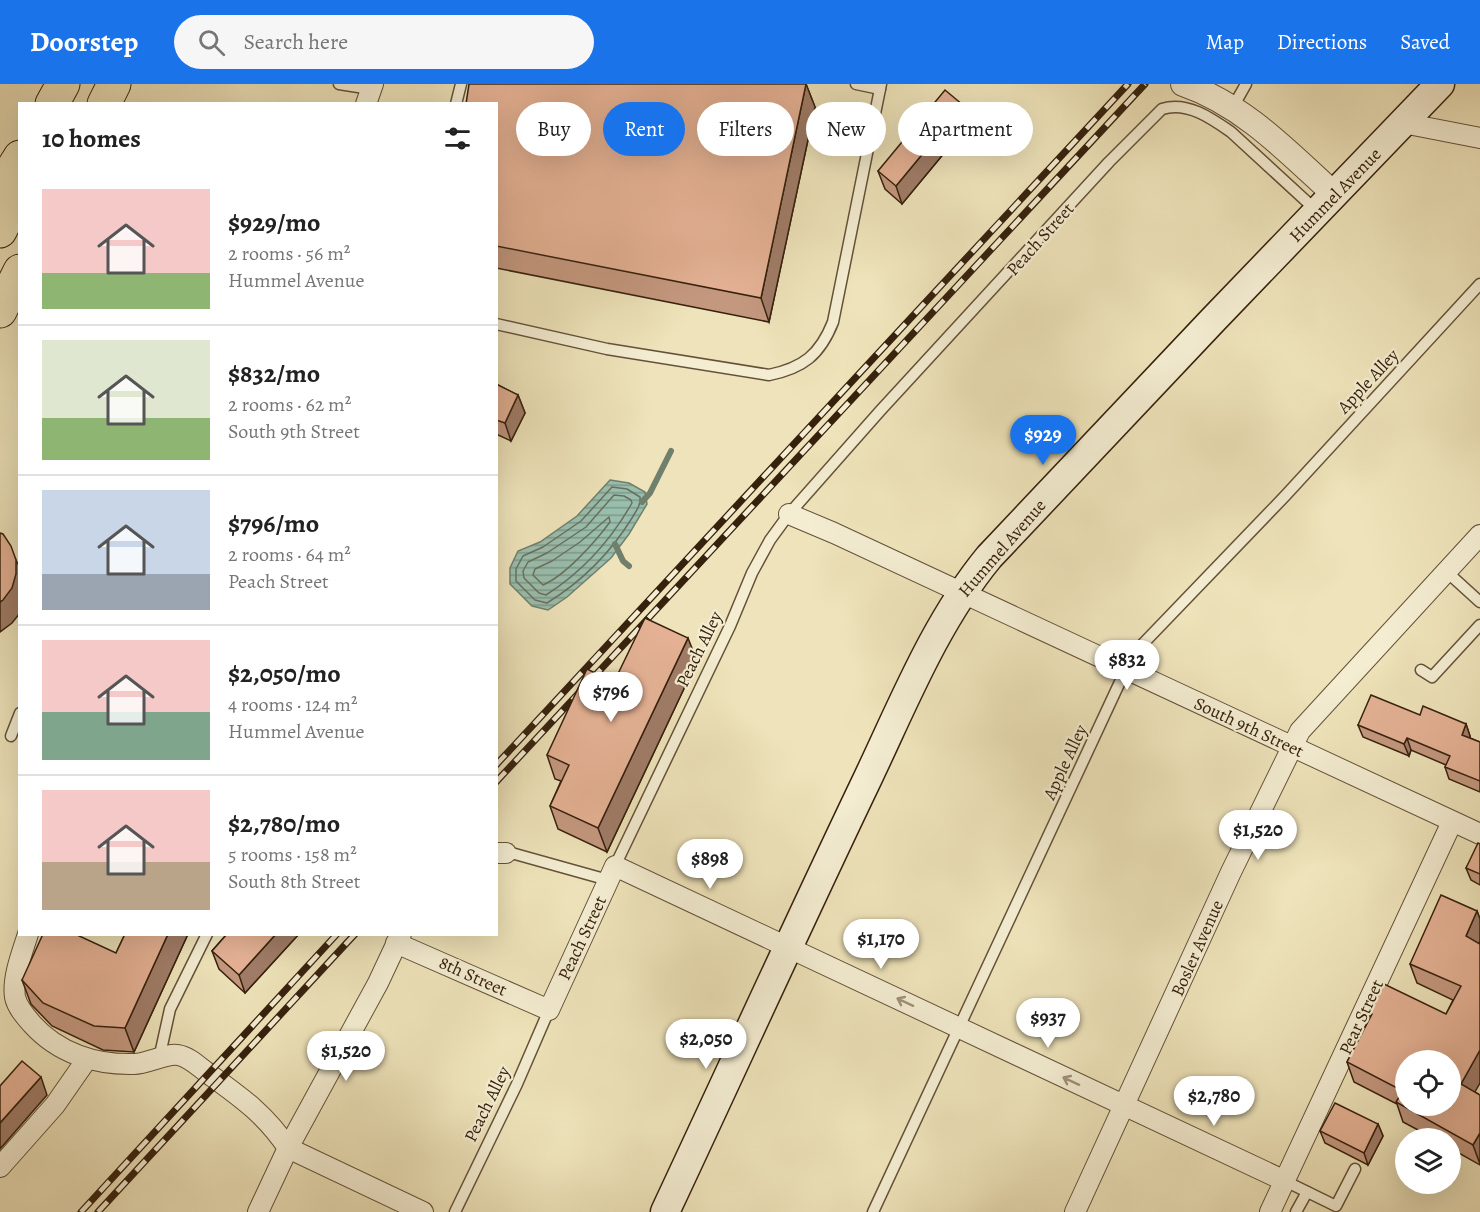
<!DOCTYPE html>
<html lang="en">
<head>
<meta charset="utf-8">
<style>
  body { margin:0; font-family:Alegreya,serif; background:#f6f6f6; color:#222; height:100vh; display:flex; flex-direction:column; font-size:22px; white-space:nowrap }
  * { box-sizing:border-box; margin:0 }
  p { font-size:20px; color:#767676 }
  .icon { flex:none; width:33px; height:33px; fill:none; stroke:currentColor; stroke-width:2; stroke-linecap:round; stroke-linejoin:round }
  .map { position:relative; flex:1; overflow:hidden }
  .panel { position:absolute; left:18px; top:18px; width:480px; height:834px; display:flex; flex-direction:column; background:#fff; border-radius:0px; box-shadow:0 6px 24px #0002 }
  .panel>* { flex:none }
  .banner { position:absolute; left:516px; top:18px; width:570px; height:54px; display:flex; gap:12px }
  .buttons { position:absolute; left:1395px; top:966px; display:grid; gap:12px }
  .buttons a { display:grid; place-items:center; width:66px; height:66px; border-radius:50%; background:#fff; box-shadow:0 6px 24px #0002; font-size:30px }
  .price { position:absolute; translate:-50% -51px; padding:0 14px; border-radius:21px; background:#fff; color:#222; font-size:20px; line-height:39px; filter:drop-shadow(0 2px 3px #0008) }
  .price::after { content:''; position:absolute; left:50%; top:36px; width:18px; height:14px; margin-left:-9px; background:inherit; clip-path:polygon(0 0,100% 0,50% 100%) }
  .price.current { background:#1a73e8; color:#fff }
  ul { padding:0; list-style:none }
  li { display:flex; align-items:center; gap:18px; height:150px; padding:0 24px }
  li+li { border-top:2px solid #e0e0e0 }
  li span { display:grid; place-items:center; flex:none; width:168px; height:120px; border-radius:0px; color:#555 }
  li>.icon { margin-inline-start:auto }
  span .icon { width:72px; height:72px; fill:#fffc; stroke-width:1 }
  li b { font-size:26px }
  h2 { display:flex; justify-content:space-between; align-items:center; height:72px; padding:0 24px; font-size:26px }
  .pill { padding:0 21px; border-radius:27px; background:#fff; box-shadow:0 6px 24px #0002; font-size:21px; line-height:54px }
  .pill.current { background:#1a73e8; color:#fff }
  header { display:flex; align-items:center; gap:36px; box-sizing:border-box; height:84px; padding:0 30px; background:#1a73e8; color:#fff }
  header strong { font-size:28px }
  nav { display:flex; gap:33px; margin-inline-start:auto; font-size:21px }
  .search { width:420px; height:54px; background:#f6f6f6; display:flex; align-items:center; gap:15px; box-sizing:border-box; padding:0 21px; border-radius:33px; color:#767676; font-size:22px }
  .map>svg:first-child { display:block }
  .water { fill:url(#water-rules); stroke:#717f6d; stroke-width:1.5 }
  .lines { fill:none; stroke-linecap:round; stroke-linejoin:round }
  .shore { stroke:#68705d; stroke-width:1.5 }
  .stream { stroke:#717f6d; stroke-width:6 }
  .service-casing { stroke:#645238; stroke-width:13 }
  .minor-casing { stroke:#645238; stroke-width:22 }
  .tertiary-casing { stroke:#645238; stroke-width:26 }
  .secondary-casing { stroke:#36210d; stroke-width:31 }
  .motorway-casing { stroke:#36210d; stroke-width:35 }
  .service { stroke:#f4edd2; stroke-width:10 }
  .minor { stroke:#f4edd2; stroke-width:20 }
  .tertiary { stroke:#f4edd2; stroke-width:24 }
  .secondary { stroke:#f4edd2; stroke-width:28 }
  .motorway { stroke:#eee3ba; stroke-width:33 }
  .rail-casing { stroke:#36210d; stroke-width:7 }
  .rail { stroke:#f4edd2; stroke-width:4.5; stroke-dasharray:14; stroke-linecap:butt }
  .wall { fill:#c4987f; stroke:#36210d; stroke-width:1.5 }
  .shaded-wall { fill:#a07c68; stroke:#36210d; stroke-width:1.5 }
  .building { fill:#e4b194; stroke:#36210d; stroke-width:1.5; fill-rule:evenodd }
  .oneway { stroke:#9e9179 }
  .labels { text-anchor:middle; stroke-width:4.5; stroke-linejoin:round; paint-order:stroke }
  .street-label { font-size:18px; fill:#36210d; stroke:#f4edd2 }
</style>
</head>
<body>
<header>
<strong>Doorstep</strong>
<div class="search"><svg class="icon" aria-label="search" viewBox="0 0 24 24"><circle cx="10" cy="10" r="6"/><path d="M15 15l6 6"/></svg>Search here</div>
<nav><a>Map</a><a>Directions</a><a>Saved</a></nav>
</header>
<div class="map">
<svg width="1480" height="1128" viewBox="0 0 1480 1128">
  <defs>
    <pattern id="water-rules" width="6" height="5" patternUnits="userSpaceOnUse" patternTransform="scale(1.5)"><rect width="6" height="5" fill="#99bead"/><path d="M0 2.5h6" fill="none" stroke="#7e9a8b"/></pattern>
  </defs>
  <rect width="100%" height="100%" fill="#eee3ba"/>
  <filter id="stains"><feTurbulence type="fractalNoise" baseFrequency=".00333" numOctaves="4"/><feColorMatrix values="0 0 0 0 .2 0 0 0 0 .09 0 0 0 0 .02 0 0 0 .5 -.17"/></filter>
  <radialGradient id="worn" r=".72"><stop offset=".6" stop-color="#630" stop-opacity="0"/><stop offset="1" stop-color="#630" stop-opacity=".3"/></radialGradient>
  <polygon class="water" points="610,396 629,399 645,408 647,420 629,450 611,474 567,513 548,526 532,522 510,500 510,484 518,467 540,458 577,432"/>
  <g class="lines">
    <g class="shore">
      <path d="M612 403 627 405 640 413C641 421 636 427 632 434 611 468 581 498 547 519L535 516 516 497V485L523 472 543 463 581 437Z"/>
      <path d="M614 411 624 412 631 416 632 419C611 456 582 488 546 511L539 509 524 494 523 487 528 478 547 469 586 443Z"/>
      <path d="M609 433 610 438C596 457 566 491 543 501L533 491 535 485 552 477 580 458Z"/>
    </g>
    <g class="stream">
      <polyline points="642,418 650,409 671,367"/>
      <polyline points="615,460 623,477 629,482"/>
    </g>
    <g class="service-casing">
      <g id="service">
        <polyline points="339,0 371,5"/>
        <polyline points="856,0 880,5"/>
        <polyline points="456,20 461,0"/>
        <polyline points="1233,23 1246,0"/>
        <path d="M496 240 607 265 769 291C803 284 820 271 833 238L881 0"/>
        <polyline points="1447,488 1480,518"/>
        <polyline points="1421,586 1432,593 1480,541"/>
        <polyline points="11,652 20,629"/>
        <polyline points="506,769 515,770 608,796"/>
        <path d="M615 782 730 542 752 489 770 456 789 430 880 327 1109 78 1162 25C1187 17 1211 34 1231 48L1317 127"/>
        <polyline points="159,975 170,925 207,850"/>
        <polyline points="1285,1097 1336,1122 1355,1085"/>
        <polyline points="455,1128 517,1000 549,926"/>
        <polyline points="873,1128 1126,585 1137,566 1285,412 1480,200"/>
        <polyline points="1296,1128 1307,1108"/>
      </g>
    </g>
    <g class="minor-casing">
      <g id="minor">
        <polyline points="366,20 373,0"/>
        <polyline points="1403,39 1480,54"/>
        <polyline points="789,430 834,449 1480,750"/>
        <polyline points="496,769 506,769"/>
        <path d="M28 850C22 869 12 894 15 913 17 923 25 932 32 940 58 969 95 981 134 980 147 980 167 969 178 971 190 973 200 984 209 990 242 1014 265 1030 288 1064L423 1128"/>
        <polyline points="396,859 549,926 615,782 1285,1097"/>
        <polyline points="0,1083 55,1021 87,975"/>
        <polyline points="258,1128 288,1064 378,899 401,850"/>
        <polyline points="1075,1128 1231,788 1300,647 1480,451"/>
        <polyline points="1270,1128 1452,738"/>
      </g>
    </g>
    <g class="tertiary-casing">
      <path id="tertiary" d="M1183 0C1244 21 1288 68 1335 111"/>
    </g>
    <g class="secondary-casing">
      <path id="secondary" d="M665 1128C732 985 797 842 865 700 902 623 934 540 989 473L1213 236 1440 0"/>
    </g>
    <g class="motorway-casing">
      <g id="motorway">
        <polyline points="52,20 63,0"/>
        <polyline points="104,20 114,0"/>
        <polyline points="0,105 20,73"/>
        <polyline points="0,147 20,108"/>
        <polyline points="0,227 20,187"/>
      </g>
    </g>
    <use href="#service" class="service"/>
    <use href="#minor" class="minor"/>
    <use href="#tertiary" class="tertiary"/>
    <use href="#secondary" class="secondary"/>
    <use href="#motorway" class="motorway"/>
    <g class="rail-casing">
      <g id="rail">
        <polyline points="496,681 1128,0"/>
        <polyline points="496,698 1145,0"/>
        <polyline points="81,1128 337,850"/>
        <polyline points="98,1128 355,850"/>
      </g>
    </g>
    <use href="#rail" class="rail"/>
  </g>
  <g class="wall">
    <polygon points="806,0 815,23 769,238 496,184 496,20"/>
    <polygon points="969,39 902,120 885,105 878,87"/>
    <polygon points="496,300 518,311 525,329 511,357 496,350"/>
    <polygon points="697,577 607,768 558,745 550,722 561,697 555,695 547,671 614,598"/>
    <polygon points="1420,631 1466,640 1470,652 1470,654 1480,658 1480,708 1449,695 1445,683 1446,681 1411,666 1409,672 1363,653 1358,641"/>
    <polygon points="1480,760 1480,801 1471,796 1466,784"/>
    <polygon points="1477,827 1480,835 1480,857 1479,859 1475,1008 1480,1011 1480,1081 1450,1064 1450,1054 1433,1054 1403,1038 1397,1020 1354,998 1347,978 1370,933 1368,928 1446,930 1453,916 1417,899 1410,880"/>
    <polygon points="125,850 188,850 134,968 103,966 52,942 31,920 22,896 116,869"/>
    <polygon points="227,850 299,850 245,909 219,885 212,867"/>
    <polygon points="1378,1040 1383,1052 1368,1081 1325,1059 1320,1047"/>
  </g>
  <g class="shaded-wall">
    <polygon points="806,0 815,23 769,238 761,214"/>
    <polygon points="963,21 969,39 902,120 896,102"/>
    <polygon points="518,311 525,329 511,357 505,339"/>
    <polygon points="16,476 20,484 20,529 12,539 0,548 0,518"/>
    <polygon points="688,554 697,577 607,768 598,744"/>
    <polygon points="1466,640 1470,652 1466,663 1462,651"/>
    <polygon points="1407,654 1411,666 1409,672 1404,660"/>
    <polygon points="1477,827 1480,835 1480,857 1473,872 1466,852"/>
    <polygon points="168,850 188,850 134,968 125,944"/>
    <polygon points="276,850 299,850 245,909 239,891"/>
    <polygon points="1480,966 1480,999 1468,1020 1461,1000"/>
    <polygon points="41,993 47,1011 0,1065 0,1039"/>
    <polygon points="1378,1040 1383,1052 1368,1081 1364,1069"/>
    <polygon points="1480,1049 1480,1080 1473,1061"/>
  </g>
  <g class="building">
    <polygon points="469,0 806,0 761,214 496,162 496,20 466,20"/>
    <polygon points="945,6 963,21 896,102 878,87"/>
    <polygon points="496,300 518,311 505,339 496,336"/>
    <polygon points="0,449 3,450 11,462 16,476 16,490 12,504 3,516 0,518"/>
    <polygon points="645,534 688,554 598,744 550,722 569,681 547,671 587,585 614,598"/>
    <polygon points="1371,611 1420,631 1423,622 1466,640 1462,651 1480,658 1480,697 1445,683 1450,672 1407,654 1404,660 1358,641"/>
    <polygon points="1478,759 1480,760 1480,790 1466,784"/>
    <path d="M1441 811 1477 827 1466 852 1480 860V966L1461 1000 1480 1011V1049L1473 1061 1396 1018 1403 1007 1347 978 1372 930 1368 928 1382 899 1446 930 1461 902 1410 880ZM1406 976H1450V1022H1406Z"/>
    <polygon points="43,850 75,850 116,869 125,850 168,850 125,944 94,942 43,919 22,896"/>
    <polygon points="227,850 276,850 239,891 212,867"/>
    <polygon points="22,977 41,993 0,1039 0,1002"/>
    <polygon points="1335,1019 1378,1040 1364,1069 1320,1047"/>
  </g>
  <defs><path id="oneway-shaft" d="M-6 0H5M1.5-3L5.5 0L1.5 3" fill="none" stroke-width="1.6" stroke-linecap="round" stroke-linejoin="round" transform="scale(1.5)"/></defs>
  <g class="oneway">
    <use href="#oneway-shaft" transform="translate(905 918) rotate(-155)"/>
    <use href="#oneway-shaft" transform="translate(1071 997) rotate(-155)"/>
  </g>
  <g class="labels">
    <g class="street-label">
      <text transform="translate(1335 111) rotate(-46)" y="6">Hummel Avenue</text>
      <text transform="translate(1040 155) rotate(-48)" y="6">Peach Street</text>
      <text transform="translate(1368 297) rotate(-47)" y="6">Apple Alley</text>
      <text transform="translate(1002 464) rotate(-49)" y="6">Hummel Avenue</text>
      <text transform="translate(699 565) rotate(-64)" y="6">Peach Alley</text>
      <text transform="translate(1249 643) rotate(25)" y="6">South 9th Street</text>
      <text transform="translate(1065 678) rotate(-65)" y="6">Apple Alley</text>
      <text transform="translate(582 854) rotate(-65)" y="6">Peach Street</text>
      <text transform="translate(1197 864) rotate(-66)" y="6">Bosler Avenue</text>
      <text transform="translate(473 892) rotate(24)" y="6">8th Street</text>
      <text transform="translate(1361 933) rotate(-65)" y="6">Pear Street</text>
      <text transform="translate(487 1020) rotate(-64)" y="6">Peach Alley</text>
    </g>
  </g>
  <rect width="100%" height="100%" filter="url(#stains)"/>
  <rect width="100%" height="100%" fill="url(#worn)"/>
</svg>
<div class="buttons">
<a><svg class="icon" aria-label="locate" viewBox="0 0 24 24"><circle cx="12" cy="12" r="6"/><path d="M12 2v4M12 18v4M2 12h4M18 12h4"/></svg></a>
<a><svg class="icon" aria-label="layers" viewBox="0 0 24 24"><path d="M12 4l9 5-9 5-9-5zM3 14l9 5 9-5"/></svg></a>
</div>
<b class="price current" style="left:1043px;top:382px">$929</b>
<b class="price" style="left:1127px;top:607px">$832</b>
<b class="price" style="left:611px;top:639px">$796</b>
<b class="price" style="left:1258px;top:777px">$1,520</b>
<b class="price" style="left:710px;top:806px">$898</b>
<b class="price" style="left:881px;top:886px">$1,170</b>
<b class="price" style="left:1048px;top:965px">$937</b>
<b class="price" style="left:706px;top:986px">$2,050</b>
<b class="price" style="left:346px;top:998px">$1,520</b>
<b class="price" style="left:1214px;top:1043px">$2,780</b>
<div class="banner">
<a class="pill">Buy</a>
<a class="pill current">Rent</a>
<a class="pill">Filters</a>
<a class="pill">New</a>
<a class="pill">Apartment</a>
</div>
<section class="panel">
<h2>10 homes<svg class="icon" aria-label="filters" viewBox="0 0 24 24"><path d="M4 7h16M4 17h16"/><circle cx="9" cy="7" r="2"/><circle cx="15" cy="17" r="2"/></svg></h2>
<ul>
<li><span style="background:linear-gradient(#f6c9c9 70%,#8fb573 0)"><svg class="icon" aria-label="home" viewBox="0 0 24 24"><path d="M3 11l9-7 9 7M6 9v11h12V9"/></svg></span><div><b>$929/mo</b><p>2 rooms · 56 m²</p><p>Hummel Avenue</p></div></li>
<li><span style="background:linear-gradient(#dfe7d0 65%,#8fb573 0)"><svg class="icon" aria-label="home" viewBox="0 0 24 24"><path d="M3 11l9-7 9 7M6 9v11h12V9"/></svg></span><div><b>$832/mo</b><p>2 rooms · 62 m²</p><p>South 9th Street</p></div></li>
<li><span style="background:linear-gradient(#c9d6e8 70%,#9aa5b1 0)"><svg class="icon" aria-label="home" viewBox="0 0 24 24"><path d="M3 11l9-7 9 7M6 9v11h12V9"/></svg></span><div><b>$796/mo</b><p>2 rooms · 64 m²</p><p>Peach Street</p></div></li>
<li><span style="background:linear-gradient(#f6c9c9 60%,#7fa58c 0)"><svg class="icon" aria-label="home" viewBox="0 0 24 24"><path d="M3 11l9-7 9 7M6 9v11h12V9"/></svg></span><div><b>$2,050/mo</b><p>4 rooms · 124 m²</p><p>Hummel Avenue</p></div></li>
<li><span style="background:linear-gradient(#f6c9c9 60%,#b9a48a 0)"><svg class="icon" aria-label="home" viewBox="0 0 24 24"><path d="M3 11l9-7 9 7M6 9v11h12V9"/></svg></span><div><b>$2,780/mo</b><p>5 rooms · 158 m²</p><p>South 8th Street</p></div></li>
</ul>
</section>
</div>
</body>
</html>
